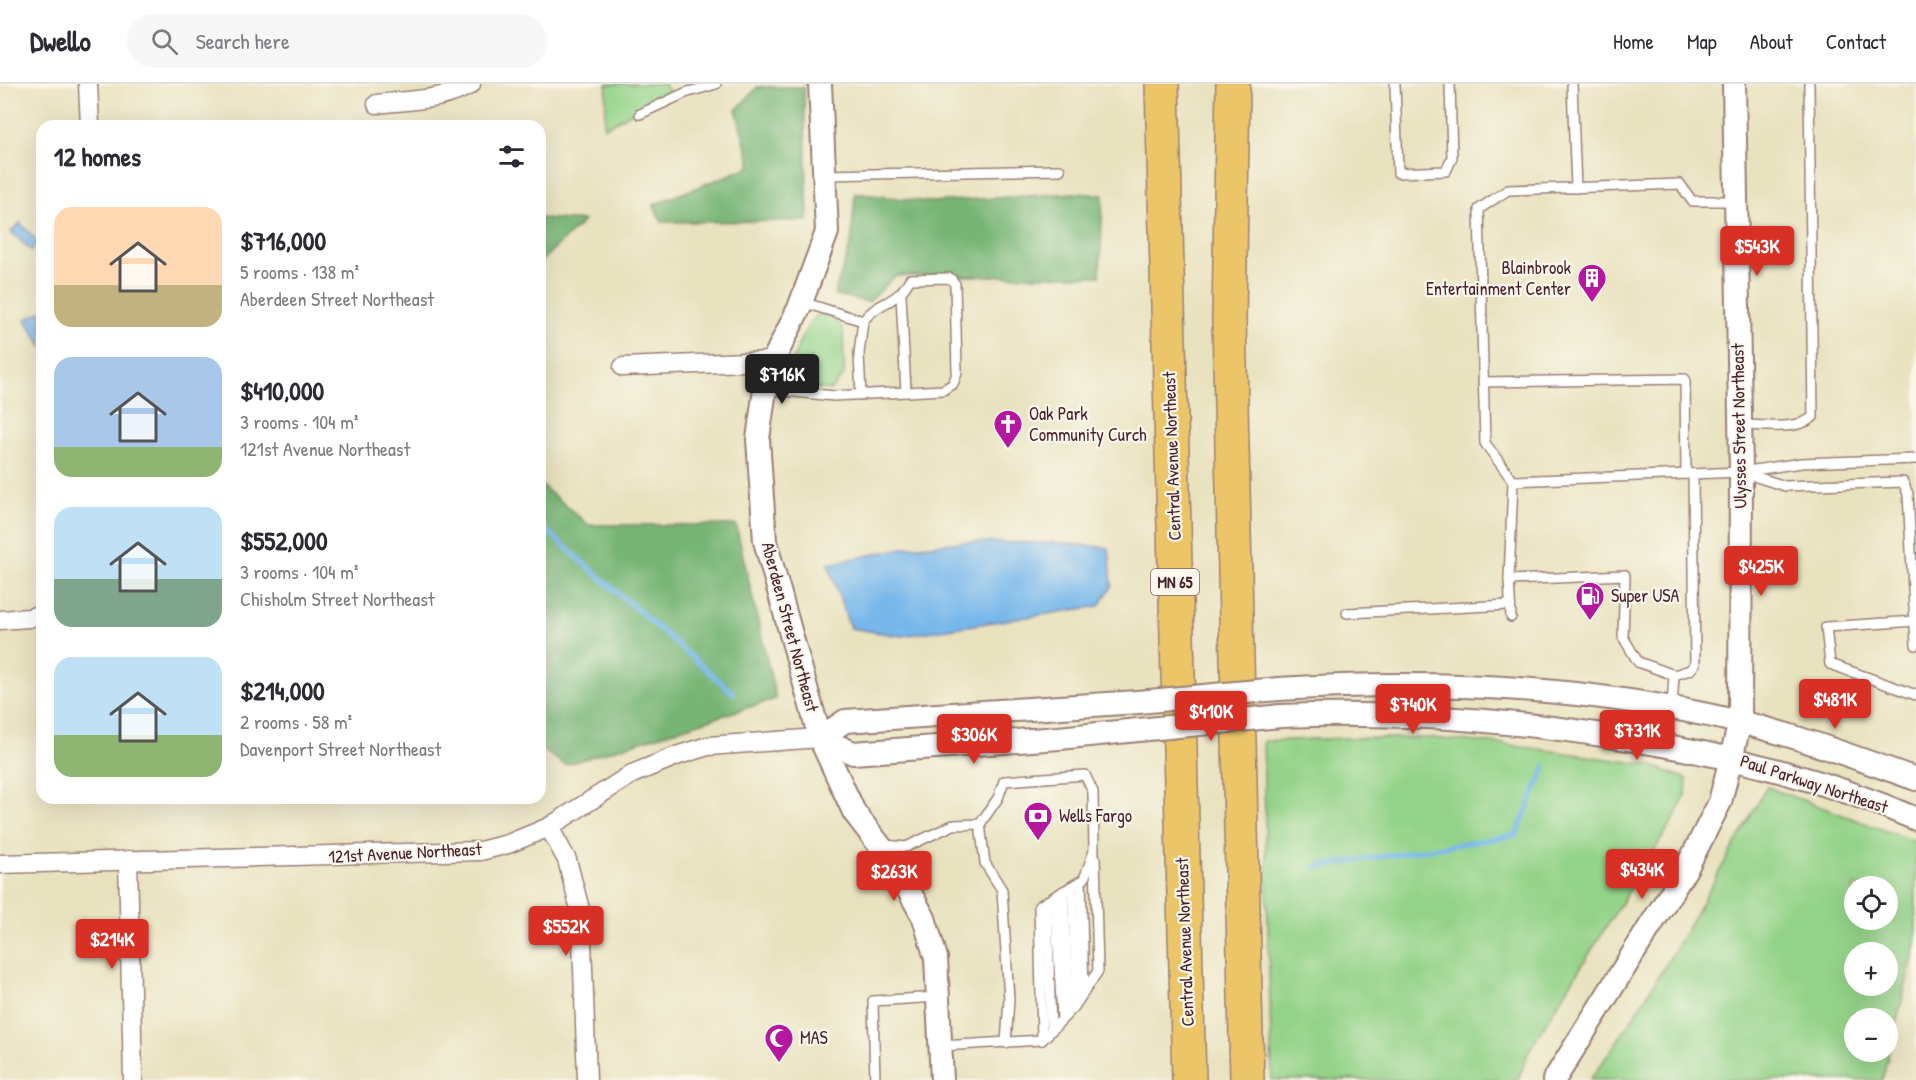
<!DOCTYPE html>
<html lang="en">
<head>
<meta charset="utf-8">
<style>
  body { margin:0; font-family:"Patrick Hand",sans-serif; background:#f7f7f7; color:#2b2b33; height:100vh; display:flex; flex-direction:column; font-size:22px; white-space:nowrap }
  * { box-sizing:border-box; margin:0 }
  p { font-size:20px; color:#7c7c81 }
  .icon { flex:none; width:33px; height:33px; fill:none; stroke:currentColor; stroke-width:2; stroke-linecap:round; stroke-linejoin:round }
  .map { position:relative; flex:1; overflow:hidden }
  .side { position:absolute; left:36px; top:36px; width:510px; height:684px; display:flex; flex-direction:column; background:#fff; border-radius:18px; box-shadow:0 6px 24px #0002 }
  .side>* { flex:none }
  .buttons { position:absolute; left:1844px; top:792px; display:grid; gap:12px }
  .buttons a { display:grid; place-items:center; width:54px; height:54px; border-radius:50%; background:#fff; box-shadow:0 6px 24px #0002; font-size:30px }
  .price { position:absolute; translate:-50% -51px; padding:0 14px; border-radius:6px; background:#d93025; color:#fff; font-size:20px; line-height:39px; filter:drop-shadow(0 2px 3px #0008) }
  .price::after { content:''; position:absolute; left:50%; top:36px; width:18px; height:14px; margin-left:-9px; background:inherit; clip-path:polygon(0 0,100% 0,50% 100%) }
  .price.on { background:#222; color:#fff }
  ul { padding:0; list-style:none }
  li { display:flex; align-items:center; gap:18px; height:150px; padding:0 18px }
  li span { display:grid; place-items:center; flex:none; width:168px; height:120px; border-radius:18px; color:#555 }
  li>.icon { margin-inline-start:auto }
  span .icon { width:72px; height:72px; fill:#fffc; stroke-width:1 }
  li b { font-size:26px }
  h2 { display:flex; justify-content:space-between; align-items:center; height:72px; padding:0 18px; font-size:26px }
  header { display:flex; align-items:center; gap:36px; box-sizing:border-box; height:84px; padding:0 30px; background:#fff; border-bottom:2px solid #e1e1e2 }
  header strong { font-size:28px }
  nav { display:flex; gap:33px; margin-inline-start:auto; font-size:21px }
  .search { width:420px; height:54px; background:#f7f7f7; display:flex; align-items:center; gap:15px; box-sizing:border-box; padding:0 21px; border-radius:33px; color:#7c7c81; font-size:22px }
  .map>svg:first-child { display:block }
  .green { fill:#94d389; stroke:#6f795a; stroke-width:1.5; fill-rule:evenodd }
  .forest { fill:#77b575; stroke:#606a50; stroke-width:1.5 }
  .water { fill:#77b7eb; stroke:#606b8b; stroke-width:1.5 }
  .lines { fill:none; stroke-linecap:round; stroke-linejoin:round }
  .stream { stroke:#77b7eb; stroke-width:5 }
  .service-casing { stroke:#9a8075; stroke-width:12 }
  .minor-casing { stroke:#9a8075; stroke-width:21 }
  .tertiary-casing { stroke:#9a8075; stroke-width:26 }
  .motorway-casing { stroke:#9a8075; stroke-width:36 }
  .service { stroke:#fff; stroke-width:9 }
  .minor { stroke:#fff; stroke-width:18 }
  .tertiary { stroke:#fff; stroke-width:22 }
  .motorway { stroke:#edc569; stroke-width:33 }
  .tertiary-bridge-casing { stroke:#9a8075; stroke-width:26; stroke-linecap:butt }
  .tertiary-bridge { stroke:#fff; stroke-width:22 }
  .labels { text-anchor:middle; stroke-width:4.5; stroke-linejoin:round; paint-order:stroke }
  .shield { fill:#fbf7ec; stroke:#7f6065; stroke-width:1.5 }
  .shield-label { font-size:16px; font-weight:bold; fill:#4a1f2b }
  .poi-label { font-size:18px; fill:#4a1f2b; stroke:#fbf7ec; text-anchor:start }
  .street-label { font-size:18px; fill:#4a1f2b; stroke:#fbf7ec }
</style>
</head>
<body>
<header>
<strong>Dwello</strong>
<div class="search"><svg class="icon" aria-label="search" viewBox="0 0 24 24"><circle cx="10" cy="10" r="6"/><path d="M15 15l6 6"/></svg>Search here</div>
<nav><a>Home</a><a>Map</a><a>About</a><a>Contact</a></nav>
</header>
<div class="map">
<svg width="1916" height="996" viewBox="0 0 1916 996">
  <rect width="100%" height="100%" fill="#fbf7ec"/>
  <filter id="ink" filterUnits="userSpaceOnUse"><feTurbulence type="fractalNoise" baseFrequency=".0167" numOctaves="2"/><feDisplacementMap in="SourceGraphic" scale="12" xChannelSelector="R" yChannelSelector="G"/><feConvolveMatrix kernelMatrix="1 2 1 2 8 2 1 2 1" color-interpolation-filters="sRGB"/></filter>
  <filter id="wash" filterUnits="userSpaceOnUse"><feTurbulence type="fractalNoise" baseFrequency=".008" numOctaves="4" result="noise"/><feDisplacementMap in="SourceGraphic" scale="24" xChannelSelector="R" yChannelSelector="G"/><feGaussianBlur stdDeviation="1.35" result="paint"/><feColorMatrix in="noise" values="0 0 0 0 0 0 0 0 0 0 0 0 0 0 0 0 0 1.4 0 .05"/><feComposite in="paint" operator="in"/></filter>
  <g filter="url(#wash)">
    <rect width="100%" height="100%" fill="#e9e2bf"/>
    <g class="green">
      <polygon points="607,0 665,0 669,8 604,44"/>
      <path d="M824 226 843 245 844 291 831 306 787 300C794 273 800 242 824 226Z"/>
      <polygon points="1349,654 1429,654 1503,660 1650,681 1687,695 1686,711 1670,741 1529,966 1518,996 1272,996 1263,657"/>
      <path d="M1767 703 1916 758V860L1882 996H1590C1657 904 1711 802 1767 703ZM1887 802V836H1854V802ZM1854 868H1887V902H1854ZM1854 934H1887V968H1854Z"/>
    </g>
    <g class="forest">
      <polygon points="758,3 804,3 808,137 662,138 653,121 751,82 736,26"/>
      <polygon points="855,109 930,118 1074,109 1103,111 1100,192 895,192 869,218 834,211 851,159"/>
      <polygon points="540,134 584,137 540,178"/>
      <polygon points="540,400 589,441 736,441 776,615 565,681 540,664"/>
    </g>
    <g class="water">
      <polygon points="20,139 39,159 32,167 11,148"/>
      <polygon points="42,227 42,263 26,235"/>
      <polygon points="965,458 1063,459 1109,464 1112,502 1099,522 901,552 850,544 828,480 908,463"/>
    </g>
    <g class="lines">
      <g class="stream">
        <polyline points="540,441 733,609"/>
        <polyline points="1316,783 1516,751 1545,683"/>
      </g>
    </g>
  </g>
  <g filter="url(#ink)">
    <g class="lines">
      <g class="service-casing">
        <g id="service">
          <polyline points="1395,0 1398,89 1446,87 1452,74 1450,0"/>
          <polyline points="1572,0 1576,104"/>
          <polyline points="640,30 685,9 716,0"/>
          <polyline points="825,91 1060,86"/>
          <polyline points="901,211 906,308"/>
          <polyline points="1483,298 1685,295 1686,390"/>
          <path d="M765 305 834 312 943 306 953 300 957 289 955 200 950 194 910 195C896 222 880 215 863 237L802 218"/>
          <polyline points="861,311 859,270 863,237"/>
          <path d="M1742 341C1763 341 1796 347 1813 333L1809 0"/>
          <polyline points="1744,389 1785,402 1903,398 1908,410 1916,561"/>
          <polyline points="1513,397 1485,359 1479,125 1508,106 1680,100 1692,117 1736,117"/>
          <polyline points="1509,496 1625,491 1623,553 1638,578 1674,591 1672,623"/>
          <polyline points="1347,529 1510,521"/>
          <polyline points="1511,533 1509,496 1513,397 1741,388 1801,379 1916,375"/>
          <polyline points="1916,537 1826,543 1830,580 1916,611"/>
          <polyline points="1674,591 1690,586 1695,580 1693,390"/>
          <polyline points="980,740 985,779 1002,806 1009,915 1006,959"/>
          <polyline points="885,761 906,763 953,741 980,740 998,714 1004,697 1085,691 1093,708 1094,767 1084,795 1039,822 1042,956"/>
          <polyline points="1081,797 1084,907"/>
          <polyline points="1072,802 1077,917"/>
          <polyline points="1063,807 1069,927"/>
          <polyline points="1055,813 1062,934"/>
          <polyline points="1047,818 1051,945"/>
          <polyline points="941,962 1042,956 1074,923 1098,887 1095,773"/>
          <polyline points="875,996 873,917 938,913"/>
        </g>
      </g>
      <g class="minor-casing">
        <g id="minor">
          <polyline points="88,0 90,42"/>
          <path d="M377 20C408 16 445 17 471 0"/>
          <polyline points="623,283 773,277"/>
          <polyline points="0,536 29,534 42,530"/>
          <polyline points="549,743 567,776 581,829 587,996"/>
          <polyline points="128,776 133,996"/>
          <polyline points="0,780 480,767 508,760 549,743 632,690 679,671 708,662 820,654"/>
        </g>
      </g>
      <g class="tertiary-casing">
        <g id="tertiary">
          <polyline points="820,0 827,148 799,224 773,277 765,305 758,355 765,457 820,654 854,728 894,780 924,834 936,874 942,996"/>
          <path d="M1279 605C1433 595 1589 602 1739 638 1799 652 1858 675 1916 695"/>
          <path d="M1281 632C1400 627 1516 636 1633 656 1731 672 1825 695 1916 735"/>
          <polyline points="820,654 845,637 1138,618"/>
          <polyline points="820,654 853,669 1059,654 1138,646"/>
          <polyline points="1554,996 1686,785 1720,718 1740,638 1741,388 1734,0"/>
        </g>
      </g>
      <g class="motorway-casing">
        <g id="motorway">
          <polyline points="1162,0 1189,996"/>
          <polyline points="1233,0 1229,236 1247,996"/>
        </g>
      </g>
      <use href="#service" class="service"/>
      <use href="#minor" class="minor"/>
      <use href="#tertiary" class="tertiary"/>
      <use href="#motorway" class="motorway"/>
      <g class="tertiary-bridge-casing">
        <g id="tertiary-bridge">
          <polyline points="1138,618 1279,605"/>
          <polyline points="1138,646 1281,632"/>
        </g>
      </g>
      <use href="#tertiary-bridge" class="tertiary-bridge"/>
    </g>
  </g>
  <defs>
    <g id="building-pin" transform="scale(1.5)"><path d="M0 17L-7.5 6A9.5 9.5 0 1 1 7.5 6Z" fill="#b5179e" stroke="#fbf7ec"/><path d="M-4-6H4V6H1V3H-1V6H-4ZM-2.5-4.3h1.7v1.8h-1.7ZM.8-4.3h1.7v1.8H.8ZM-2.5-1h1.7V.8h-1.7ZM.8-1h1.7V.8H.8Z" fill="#fff"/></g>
    <g id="church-pin" transform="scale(1.5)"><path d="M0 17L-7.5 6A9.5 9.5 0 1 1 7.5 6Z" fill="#b5179e" stroke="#fbf7ec"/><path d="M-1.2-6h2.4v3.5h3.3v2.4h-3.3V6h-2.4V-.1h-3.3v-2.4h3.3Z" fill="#fff"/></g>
    <g id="fuel-pin" transform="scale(1.5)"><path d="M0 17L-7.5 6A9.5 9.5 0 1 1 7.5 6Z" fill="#b5179e" stroke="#fbf7ec"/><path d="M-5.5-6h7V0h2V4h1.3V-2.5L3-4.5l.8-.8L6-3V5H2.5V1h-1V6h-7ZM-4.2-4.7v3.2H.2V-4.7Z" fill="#fff"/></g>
    <g id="bank-pin" transform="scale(1.5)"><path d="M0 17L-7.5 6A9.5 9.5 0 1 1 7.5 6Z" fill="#b5179e" stroke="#fbf7ec"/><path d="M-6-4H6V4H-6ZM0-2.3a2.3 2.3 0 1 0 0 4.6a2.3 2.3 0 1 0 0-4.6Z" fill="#fff"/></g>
    <g id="mosque-pin" transform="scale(1.5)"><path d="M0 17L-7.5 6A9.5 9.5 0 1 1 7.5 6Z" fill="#b5179e" stroke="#fbf7ec"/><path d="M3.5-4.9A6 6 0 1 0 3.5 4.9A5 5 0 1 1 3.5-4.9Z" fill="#fff"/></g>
  </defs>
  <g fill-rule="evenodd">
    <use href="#building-pin" x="1592" y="194"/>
    <use href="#church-pin" x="1008" y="340"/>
    <use href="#fuel-pin" x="1590" y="512"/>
    <use href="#bank-pin" x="1038" y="732"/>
    <use href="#mosque-pin" x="779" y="954"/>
  </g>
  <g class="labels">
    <rect class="shield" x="1151" y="485" width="48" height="26" rx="4.5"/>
    <g class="shield-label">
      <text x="1175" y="504">MN 65</text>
    </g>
    <g class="poi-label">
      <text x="1571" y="190" text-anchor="end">Blainbrook<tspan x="1571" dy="21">Entertainment Center</tspan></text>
      <text x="1029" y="336">Oak Park<tspan x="1029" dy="21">Community Curch</tspan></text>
      <text x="1611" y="518">Super USA</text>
      <text x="1059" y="738">Wells Fargo</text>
      <text x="800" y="960">MAS</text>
    </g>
    <g class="street-label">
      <text transform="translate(1739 342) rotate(-91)" y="6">Ulysses Street Northeast</text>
      <text transform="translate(1172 372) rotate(-92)" y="6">Central Avenue Northeast</text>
      <text transform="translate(790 543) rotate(75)" y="6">Aberdeen Street Northeast</text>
      <text transform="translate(1814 700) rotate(18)" y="6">Paul Parkway Northeast</text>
      <text transform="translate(405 769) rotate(-3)" y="6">121st Avenue Northeast</text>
      <text transform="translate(1185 858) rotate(-92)" y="6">Central Avenue Northeast</text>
    </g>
  </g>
</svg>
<div class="buttons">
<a><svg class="icon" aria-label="locate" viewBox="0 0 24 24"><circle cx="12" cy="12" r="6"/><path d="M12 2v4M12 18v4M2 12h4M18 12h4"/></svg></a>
<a>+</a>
<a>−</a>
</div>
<b class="price" style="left:1757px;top:193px">$543K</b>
<b class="price on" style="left:782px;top:321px">$716K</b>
<b class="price" style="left:1761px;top:513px">$425K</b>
<b class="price" style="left:1835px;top:646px">$481K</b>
<b class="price" style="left:1413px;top:651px">$740K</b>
<b class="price" style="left:1211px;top:658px">$410K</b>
<b class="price" style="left:1637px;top:677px">$731K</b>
<b class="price" style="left:974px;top:681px">$306K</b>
<b class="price" style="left:1642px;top:816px">$434K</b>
<b class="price" style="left:894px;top:818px">$263K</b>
<b class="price" style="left:566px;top:873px">$552K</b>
<b class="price" style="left:112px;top:886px">$214K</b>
<section class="side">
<h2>12 homes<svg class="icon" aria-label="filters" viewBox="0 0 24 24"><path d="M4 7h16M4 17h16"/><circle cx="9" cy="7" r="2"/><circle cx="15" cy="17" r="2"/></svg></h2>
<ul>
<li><span style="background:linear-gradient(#ffd9b3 65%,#c2b280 0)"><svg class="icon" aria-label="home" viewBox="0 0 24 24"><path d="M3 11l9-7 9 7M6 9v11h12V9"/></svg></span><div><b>$716,000</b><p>5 rooms · 138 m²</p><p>Aberdeen Street Northeast</p></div></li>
<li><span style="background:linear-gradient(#a9c7e8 75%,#8fb573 0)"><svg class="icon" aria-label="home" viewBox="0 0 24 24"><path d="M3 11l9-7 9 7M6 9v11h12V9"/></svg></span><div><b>$410,000</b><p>3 rooms · 104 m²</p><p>121st Avenue Northeast</p></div></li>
<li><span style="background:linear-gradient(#bfe0f5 60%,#7fa58c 0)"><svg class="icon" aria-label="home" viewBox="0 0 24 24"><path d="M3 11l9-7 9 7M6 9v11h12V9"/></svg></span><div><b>$552,000</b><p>3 rooms · 104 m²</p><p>Chisholm Street Northeast</p></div></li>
<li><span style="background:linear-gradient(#bfe0f5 65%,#8fb573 0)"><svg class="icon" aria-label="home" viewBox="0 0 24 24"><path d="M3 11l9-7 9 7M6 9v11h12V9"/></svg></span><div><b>$214,000</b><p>2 rooms · 58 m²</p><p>Davenport Street Northeast</p></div></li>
</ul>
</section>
</div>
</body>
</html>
